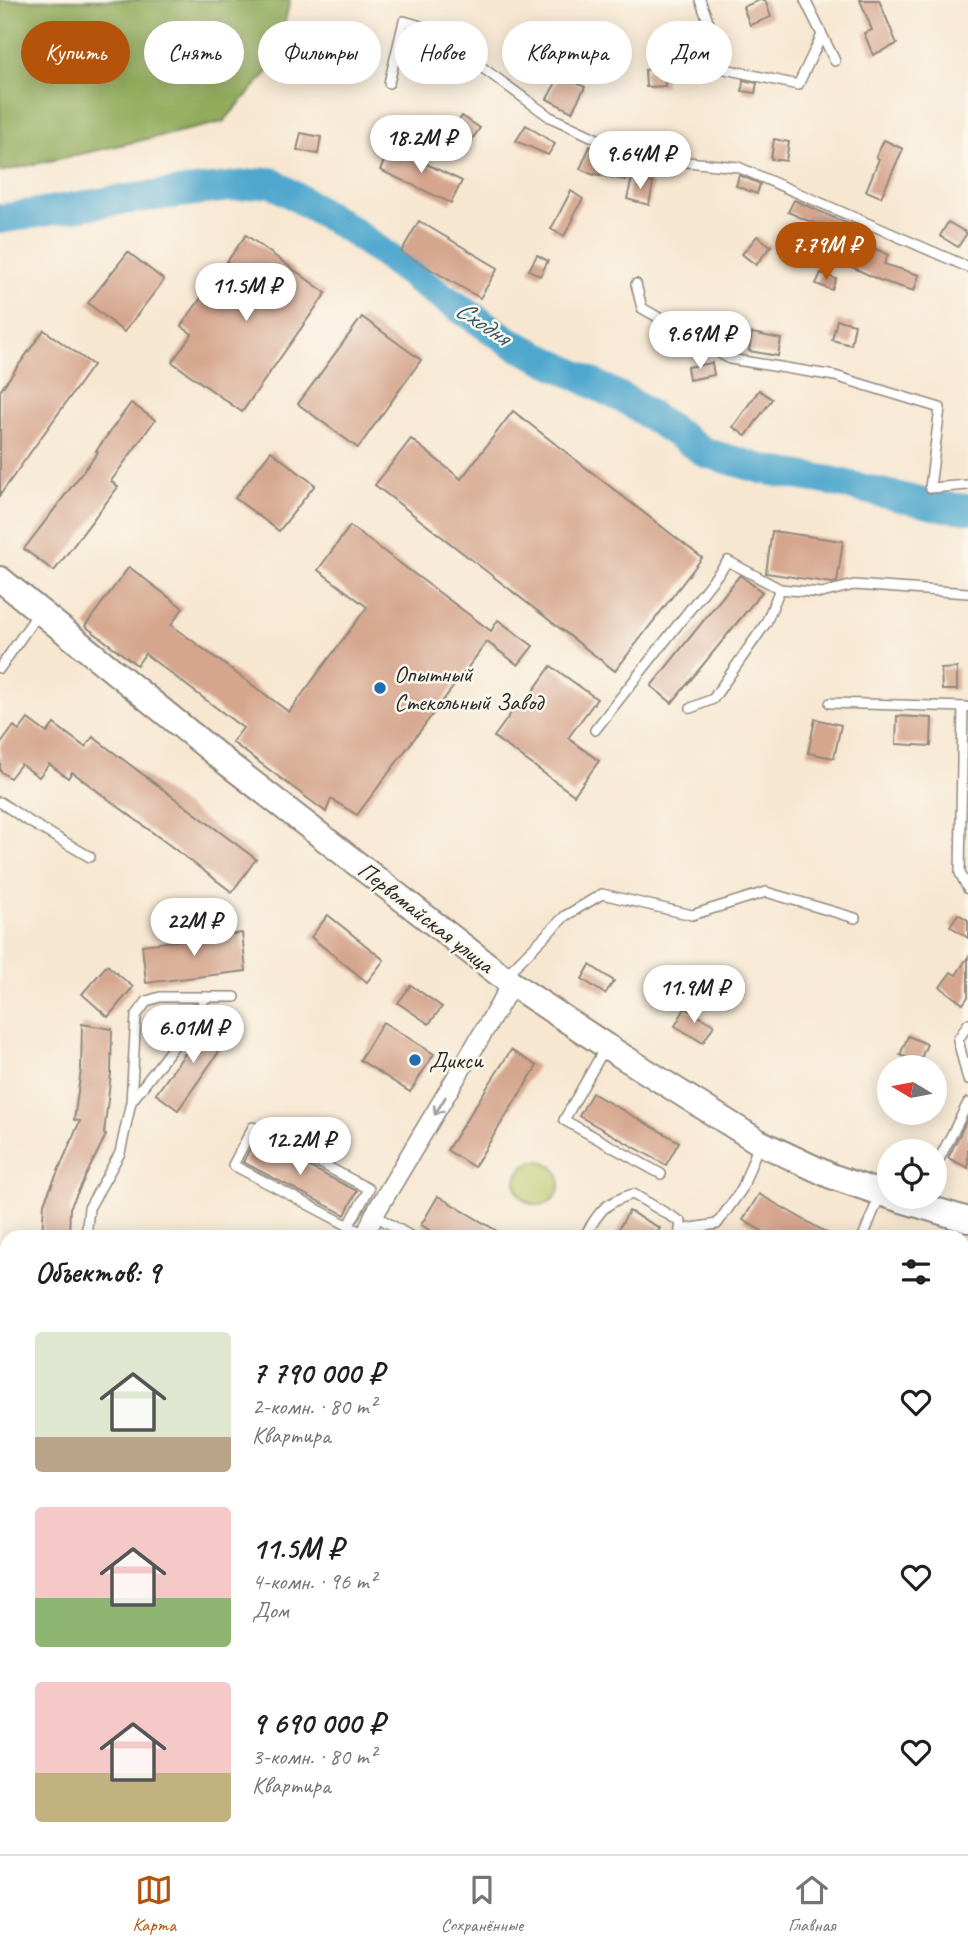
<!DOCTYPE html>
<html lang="ru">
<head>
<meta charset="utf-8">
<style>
  body { margin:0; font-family:Caveat,sans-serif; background:#f2f2f2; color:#202124; height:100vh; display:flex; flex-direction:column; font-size:26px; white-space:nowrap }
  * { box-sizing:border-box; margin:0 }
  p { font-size:23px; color:#757577 }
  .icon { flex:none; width:38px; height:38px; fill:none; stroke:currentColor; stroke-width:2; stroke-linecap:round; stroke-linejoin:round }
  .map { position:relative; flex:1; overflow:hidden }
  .sheet { position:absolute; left:0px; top:1230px; width:970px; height:625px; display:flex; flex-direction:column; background:#fff; border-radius:21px 21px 0 0; box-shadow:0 4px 18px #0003 }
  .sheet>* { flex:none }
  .top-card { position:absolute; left:21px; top:21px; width:928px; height:63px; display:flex; gap:14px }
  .needle { width:46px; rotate:280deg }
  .tools { position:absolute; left:877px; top:1055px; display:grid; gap:14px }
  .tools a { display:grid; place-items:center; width:70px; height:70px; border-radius:50%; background:#fff; box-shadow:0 4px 18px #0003; font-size:35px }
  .price { position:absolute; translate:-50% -60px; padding:0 16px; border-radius:24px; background:#fff; color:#222; font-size:23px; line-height:46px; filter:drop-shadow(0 2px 4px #0008) }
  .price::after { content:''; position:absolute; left:50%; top:42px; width:21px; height:16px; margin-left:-10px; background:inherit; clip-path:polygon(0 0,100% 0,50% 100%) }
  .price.active { background:#b45309; color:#fff }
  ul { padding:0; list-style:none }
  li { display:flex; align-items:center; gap:21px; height:175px; padding:0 35px }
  li span { display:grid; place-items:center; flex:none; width:196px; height:140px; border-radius:7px; color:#555 }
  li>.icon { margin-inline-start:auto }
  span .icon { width:84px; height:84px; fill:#fffc; stroke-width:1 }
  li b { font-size:30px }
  h2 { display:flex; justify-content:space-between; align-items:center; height:84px; padding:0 35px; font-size:30px }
  .chip { padding:0 24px; border-radius:32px; background:#fff; box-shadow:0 4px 18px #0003; font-size:24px; line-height:63px }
  .chip.active { background:#b45309; color:#fff }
  .tabs { display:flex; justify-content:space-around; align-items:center; height:98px; border-top:2px solid #e0e0e0; background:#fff; font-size:19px; color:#757577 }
  .tabs a { display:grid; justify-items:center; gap:4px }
  .tabs .active { color:#b45309 }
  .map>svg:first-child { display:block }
  .green { fill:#b8c668; stroke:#72784a; stroke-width:2 }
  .forest { fill:#92ab5c; stroke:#5e6b44; stroke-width:2 }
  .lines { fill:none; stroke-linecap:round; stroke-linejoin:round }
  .river { stroke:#50a7cd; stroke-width:30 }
  .building { fill:#d5a58d }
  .service-casing { stroke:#91897e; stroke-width:12 }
  .minor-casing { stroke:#91897e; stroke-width:21 }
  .secondary-casing { stroke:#91897e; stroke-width:28 }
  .service { stroke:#fff; stroke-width:9 }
  .minor { stroke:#fff; stroke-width:18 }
  .secondary { stroke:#fff; stroke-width:24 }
  .oneway { stroke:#a0a0a0 }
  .poi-dot { fill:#1f6fb2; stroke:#fbf7ec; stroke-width:2.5 }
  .labels { text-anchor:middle; stroke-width:5; stroke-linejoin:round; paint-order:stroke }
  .poi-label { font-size:24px; fill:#2b2b2b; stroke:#fbf7ec; text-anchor:start }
  .street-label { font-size:24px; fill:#2b2b2b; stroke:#fbf7ec }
  .water-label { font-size:26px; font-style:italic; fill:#3a5d6c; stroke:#fbf7ec }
</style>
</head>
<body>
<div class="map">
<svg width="968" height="1854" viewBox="0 0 968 1854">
  <rect width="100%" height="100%" fill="#fbf7ec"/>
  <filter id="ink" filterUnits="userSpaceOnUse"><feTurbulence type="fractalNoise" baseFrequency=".0143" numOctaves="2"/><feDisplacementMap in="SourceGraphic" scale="14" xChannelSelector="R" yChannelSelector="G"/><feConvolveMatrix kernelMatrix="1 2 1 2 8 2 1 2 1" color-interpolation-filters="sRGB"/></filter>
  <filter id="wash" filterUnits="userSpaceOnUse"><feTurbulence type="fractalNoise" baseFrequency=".00686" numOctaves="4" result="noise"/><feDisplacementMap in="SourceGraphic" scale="28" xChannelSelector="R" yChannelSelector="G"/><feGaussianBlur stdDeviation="1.57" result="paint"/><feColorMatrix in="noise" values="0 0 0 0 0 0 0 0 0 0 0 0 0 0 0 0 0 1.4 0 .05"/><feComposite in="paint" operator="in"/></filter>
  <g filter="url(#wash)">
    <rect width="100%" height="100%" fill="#f7e7d1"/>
    <circle class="green" cx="538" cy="1183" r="22"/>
    <polygon class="forest" points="0,0 290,0 275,64 223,122 0,172"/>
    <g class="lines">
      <polyline class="river" points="0,219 112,201 271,182 351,230 431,289 512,343 628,401 706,453 766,470 831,481 937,506 968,509"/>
    </g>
    <g id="blocks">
      <g class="building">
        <polygon points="760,0 765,0 771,17 750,25 743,7"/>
        <polygon points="860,0 879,0 897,44 873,55 864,33 872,30"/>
        <polygon points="344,47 360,50 357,64 342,61"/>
        <polygon points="664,68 665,86 646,87 645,70"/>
        <polygon points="560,75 585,87 572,112 547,99"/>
        <polygon points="743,80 757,83 755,93 742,91"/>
        <polygon points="462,116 480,128 468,145 450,134"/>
        <polygon points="526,125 555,144 548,155 516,141"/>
        <polygon points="301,133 321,137 318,154 297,150"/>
        <polygon points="774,139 789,142 786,161 771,159"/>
        <polygon points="884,140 903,149 881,197 866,191 879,159 876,157"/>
        <polygon points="590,146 630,162 626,180 595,174 594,175 580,169"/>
        <polygon points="391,147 462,181 451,203 380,170"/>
        <polygon points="739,175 760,184 757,194 736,186"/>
        <polygon points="632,178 653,183 649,205 627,199"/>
        <polygon points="571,191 583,199 572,217 574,218 564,236 551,229"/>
        <polygon points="794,200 862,230 859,237 806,220 788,212"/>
        <polygon points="419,221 498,268 480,298 401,252"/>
        <polygon points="948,222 967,233 958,247 940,236"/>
        <polygon points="246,235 326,293 242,412 172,362 192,334 181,326"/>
        <polygon points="757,236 771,246 756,265 742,254"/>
        <polygon points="864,243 888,255 884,264 919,275 914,291 879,280 852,267"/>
        <polygon points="128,252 164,280 124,332 88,303"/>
        <polygon points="537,255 548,261 540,276 529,270"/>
        <polygon points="821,273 836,279 832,290 816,284"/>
        <polygon points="709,313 721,320 713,332 702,326"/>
        <polygon points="362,317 421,360 358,448 298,404"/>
        <polygon points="837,320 855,324 851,345 832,340"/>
        <polygon points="44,330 93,365 0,495 0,391"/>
        <polygon points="752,333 781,339 778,356 749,351"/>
        <polygon points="712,363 714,375 689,380 687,367"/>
        <polygon points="759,390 772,399 746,436 733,427"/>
        <polygon points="131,403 155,420 111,481 118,487 54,571 24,549 98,452 96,451"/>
        <polygon points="513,411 702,558 615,671 375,485 411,439 461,479"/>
        <polygon points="271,451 315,485 279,531 235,498"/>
        <polygon points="350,526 491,631 498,620 533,646 518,665 487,642 357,815 331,799 326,812 232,742 243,728 145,654 137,665 85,626 129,567 183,608 171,625 289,712 367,607 318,570"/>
        <polygon points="772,531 843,541 837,582 832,583 766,573"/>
        <polygon points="740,575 762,592 672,703 651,686"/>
        <polygon points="551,666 597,699 568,738 599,761 574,795 494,737 519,702 523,705"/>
        <polygon points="957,668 957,690 942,690 941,669"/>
        <polygon points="897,716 932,718 931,746 896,744"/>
        <polygon points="28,719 47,733 54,724 85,747 93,737 256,859 232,892 72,772 68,778 49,764 39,777 21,764 10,778 0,771 0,745 14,726 19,731"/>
        <polygon points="815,719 841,725 834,758 808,753"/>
        <polygon points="958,914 968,920 968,938 950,926"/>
        <polygon points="328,915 384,960 367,982 311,937"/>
        <polygon points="242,933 246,971 146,983 142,945"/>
        <polygon points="968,957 968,997 963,1004 940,987 951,972 956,975"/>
        <polygon points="107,965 133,987 108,1017 82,994"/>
        <polygon points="590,965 614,981 605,994 582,979"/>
        <polygon points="411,985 442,1007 429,1024 398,1003"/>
        <polygon points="685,1008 714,1025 703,1043 675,1026"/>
        <polygon points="209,1020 230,1036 178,1110 156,1094"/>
        <polygon points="383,1022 434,1054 410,1092 360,1060"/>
        <polygon points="82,1024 112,1029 111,1073 104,1134 106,1135 70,1208 69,1237 42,1237 44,1203 80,1121 74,1120 81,1070"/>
        <polygon points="908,1036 927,1044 919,1063 900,1055"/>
        <polygon points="511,1050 537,1066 474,1167 447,1150"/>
        <polygon points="592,1093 679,1142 666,1165 579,1116"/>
        <polygon points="968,1118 968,1168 948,1158"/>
        <polygon points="255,1139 357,1191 345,1215 243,1162"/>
        <polygon points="759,1194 834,1237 772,1237 743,1220"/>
        <polygon points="438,1196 507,1237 441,1237 421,1225"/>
        <polygon points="629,1211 660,1228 655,1237 614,1237"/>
      </g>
    </g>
  </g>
  <g filter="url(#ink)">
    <use href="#blocks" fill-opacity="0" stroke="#91897e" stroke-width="2"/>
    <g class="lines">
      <g class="service-casing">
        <g id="service">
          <polyline points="700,0 709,23"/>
          <polyline points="805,0 835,61"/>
          <polyline points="689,61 798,85 822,35"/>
          <polyline points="389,83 404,21 428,28 550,117 636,157 738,167 968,267"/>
          <polyline points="636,284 642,308 730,359 835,376 940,408 930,488 968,485"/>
          <polyline points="0,668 39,612"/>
          <polyline points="830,703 966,707"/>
          <polyline points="963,707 960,873 968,889"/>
          <polyline points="691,708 713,699 766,623 780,589 822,593 854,585 968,593"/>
          <polyline points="595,730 728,561 780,589"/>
          <polyline points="0,802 25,819 90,857"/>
          <polyline points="505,976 565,916 602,894 692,915 766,892 855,918"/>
          <polyline points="205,997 235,997"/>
          <polyline points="968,1024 958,1040 968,1080"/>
          <polyline points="605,1048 564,1120 661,1174"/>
          <polyline points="934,1169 968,1103"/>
          <polyline points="374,1215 412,1237"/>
          <polyline points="349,1225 369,1189 253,1127 233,1165 366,1235"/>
          <polyline points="680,1230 717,1224 742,1189 759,1144"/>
          <polyline points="86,1237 89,1208 120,1153 131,1102 136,1016 147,1001 160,997 205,997 199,1013 131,1102"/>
          <path d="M584 1237C599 1212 603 1203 633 1194L681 1222 679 1237"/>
          <polyline points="863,1237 880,1195"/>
          <polyline points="0,1317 7,1318"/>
          <polyline points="3,1352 7,1354"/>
          <polyline points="962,1432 968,1423"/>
          <polyline points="962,1608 968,1599"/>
          <polyline points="0,1646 7,1647"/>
        </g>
      </g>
      <g class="minor-casing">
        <g id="minor">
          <polyline points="365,1237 374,1215 512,984"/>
          <polyline points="274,1848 275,1854"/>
          <polyline points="739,1848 748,1854"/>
        </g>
      </g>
      <g class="secondary-casing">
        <g id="secondary">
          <polyline points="0,579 227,763 512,984 606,1046 759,1142 831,1176 889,1196"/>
          <polyline points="892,1197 968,1220"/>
        </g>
      </g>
      <use href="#service" class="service"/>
      <use href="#minor" class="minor"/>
      <use href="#secondary" class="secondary"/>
    </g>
    <defs><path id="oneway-shaft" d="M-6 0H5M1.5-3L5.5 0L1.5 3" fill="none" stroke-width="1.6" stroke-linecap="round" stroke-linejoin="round" transform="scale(1.75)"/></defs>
    <use class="oneway" href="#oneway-shaft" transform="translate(440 1106) rotate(121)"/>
  </g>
  <g class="poi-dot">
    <circle cx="380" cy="688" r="7"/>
    <circle cx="415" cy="1060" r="7"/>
  </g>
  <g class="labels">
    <g class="poi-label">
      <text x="394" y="682">Опытный<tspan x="394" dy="28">Стекольный Завод</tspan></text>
      <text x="429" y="1068">Дикси</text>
    </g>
    <g class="street-label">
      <text transform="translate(426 917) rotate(38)" y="8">Первомайская улица</text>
    </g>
    <g class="water-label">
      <text transform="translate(483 322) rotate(34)" y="9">Сходня</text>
    </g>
  </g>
</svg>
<div class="tools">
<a><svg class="needle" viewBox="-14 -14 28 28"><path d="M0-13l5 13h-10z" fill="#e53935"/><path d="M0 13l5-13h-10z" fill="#757577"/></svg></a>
<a><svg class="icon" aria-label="locate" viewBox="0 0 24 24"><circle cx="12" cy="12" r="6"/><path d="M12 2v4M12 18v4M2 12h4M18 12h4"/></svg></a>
</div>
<b class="price" style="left:421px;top:175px">18.2M ₽</b>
<b class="price" style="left:640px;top:191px">9.64M ₽</b>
<b class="price active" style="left:826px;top:282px">7.79M ₽</b>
<b class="price" style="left:246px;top:323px">11.5M ₽</b>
<b class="price" style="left:700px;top:371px">9.69M ₽</b>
<b class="price" style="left:194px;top:958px">22M ₽</b>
<b class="price" style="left:694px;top:1025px">11.9M ₽</b>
<b class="price" style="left:193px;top:1065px">6.01M ₽</b>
<b class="price" style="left:300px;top:1177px">12.2M ₽</b>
<div class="top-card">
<a class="chip active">Купить</a>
<a class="chip">Снять</a>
<a class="chip">Фильтры</a>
<a class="chip">Новое</a>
<a class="chip">Квартира</a>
<a class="chip">Дом</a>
</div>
<section class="sheet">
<h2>Объектов: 9<svg class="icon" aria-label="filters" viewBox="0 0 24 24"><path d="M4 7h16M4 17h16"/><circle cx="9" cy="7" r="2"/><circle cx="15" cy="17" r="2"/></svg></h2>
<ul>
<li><span style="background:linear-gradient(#dfe7d0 75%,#b9a48a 0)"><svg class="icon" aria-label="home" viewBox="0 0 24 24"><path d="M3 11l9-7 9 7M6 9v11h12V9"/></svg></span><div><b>7 790 000 ₽</b><p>2-комн. · 80 m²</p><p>Квартира</p></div><svg class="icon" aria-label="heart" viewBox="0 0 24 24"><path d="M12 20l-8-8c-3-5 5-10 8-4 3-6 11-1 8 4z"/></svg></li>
<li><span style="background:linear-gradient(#f6c9c9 65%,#8fb573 0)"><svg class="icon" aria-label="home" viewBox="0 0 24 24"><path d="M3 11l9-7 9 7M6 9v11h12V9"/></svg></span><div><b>11.5M ₽</b><p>4-комн. · 96 m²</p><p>Дом</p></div><svg class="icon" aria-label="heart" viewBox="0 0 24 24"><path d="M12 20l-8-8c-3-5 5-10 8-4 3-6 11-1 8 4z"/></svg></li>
<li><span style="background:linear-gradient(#f6c9c9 65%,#c2b280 0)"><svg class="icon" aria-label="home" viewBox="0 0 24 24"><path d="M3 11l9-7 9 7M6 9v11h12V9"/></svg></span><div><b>9 690 000 ₽</b><p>3-комн. · 80 m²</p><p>Квартира</p></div><svg class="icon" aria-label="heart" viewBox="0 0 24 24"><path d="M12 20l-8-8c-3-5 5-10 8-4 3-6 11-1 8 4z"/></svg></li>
</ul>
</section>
</div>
<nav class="tabs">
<a class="active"><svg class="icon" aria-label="map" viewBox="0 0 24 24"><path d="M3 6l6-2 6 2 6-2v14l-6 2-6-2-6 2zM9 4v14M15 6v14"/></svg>Карта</a>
<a><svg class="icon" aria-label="saved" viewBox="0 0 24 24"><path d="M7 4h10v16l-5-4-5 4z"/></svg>Сохранённые</a>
<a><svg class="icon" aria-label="home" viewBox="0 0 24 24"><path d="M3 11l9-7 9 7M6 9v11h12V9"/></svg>Главная</a>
</nav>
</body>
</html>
